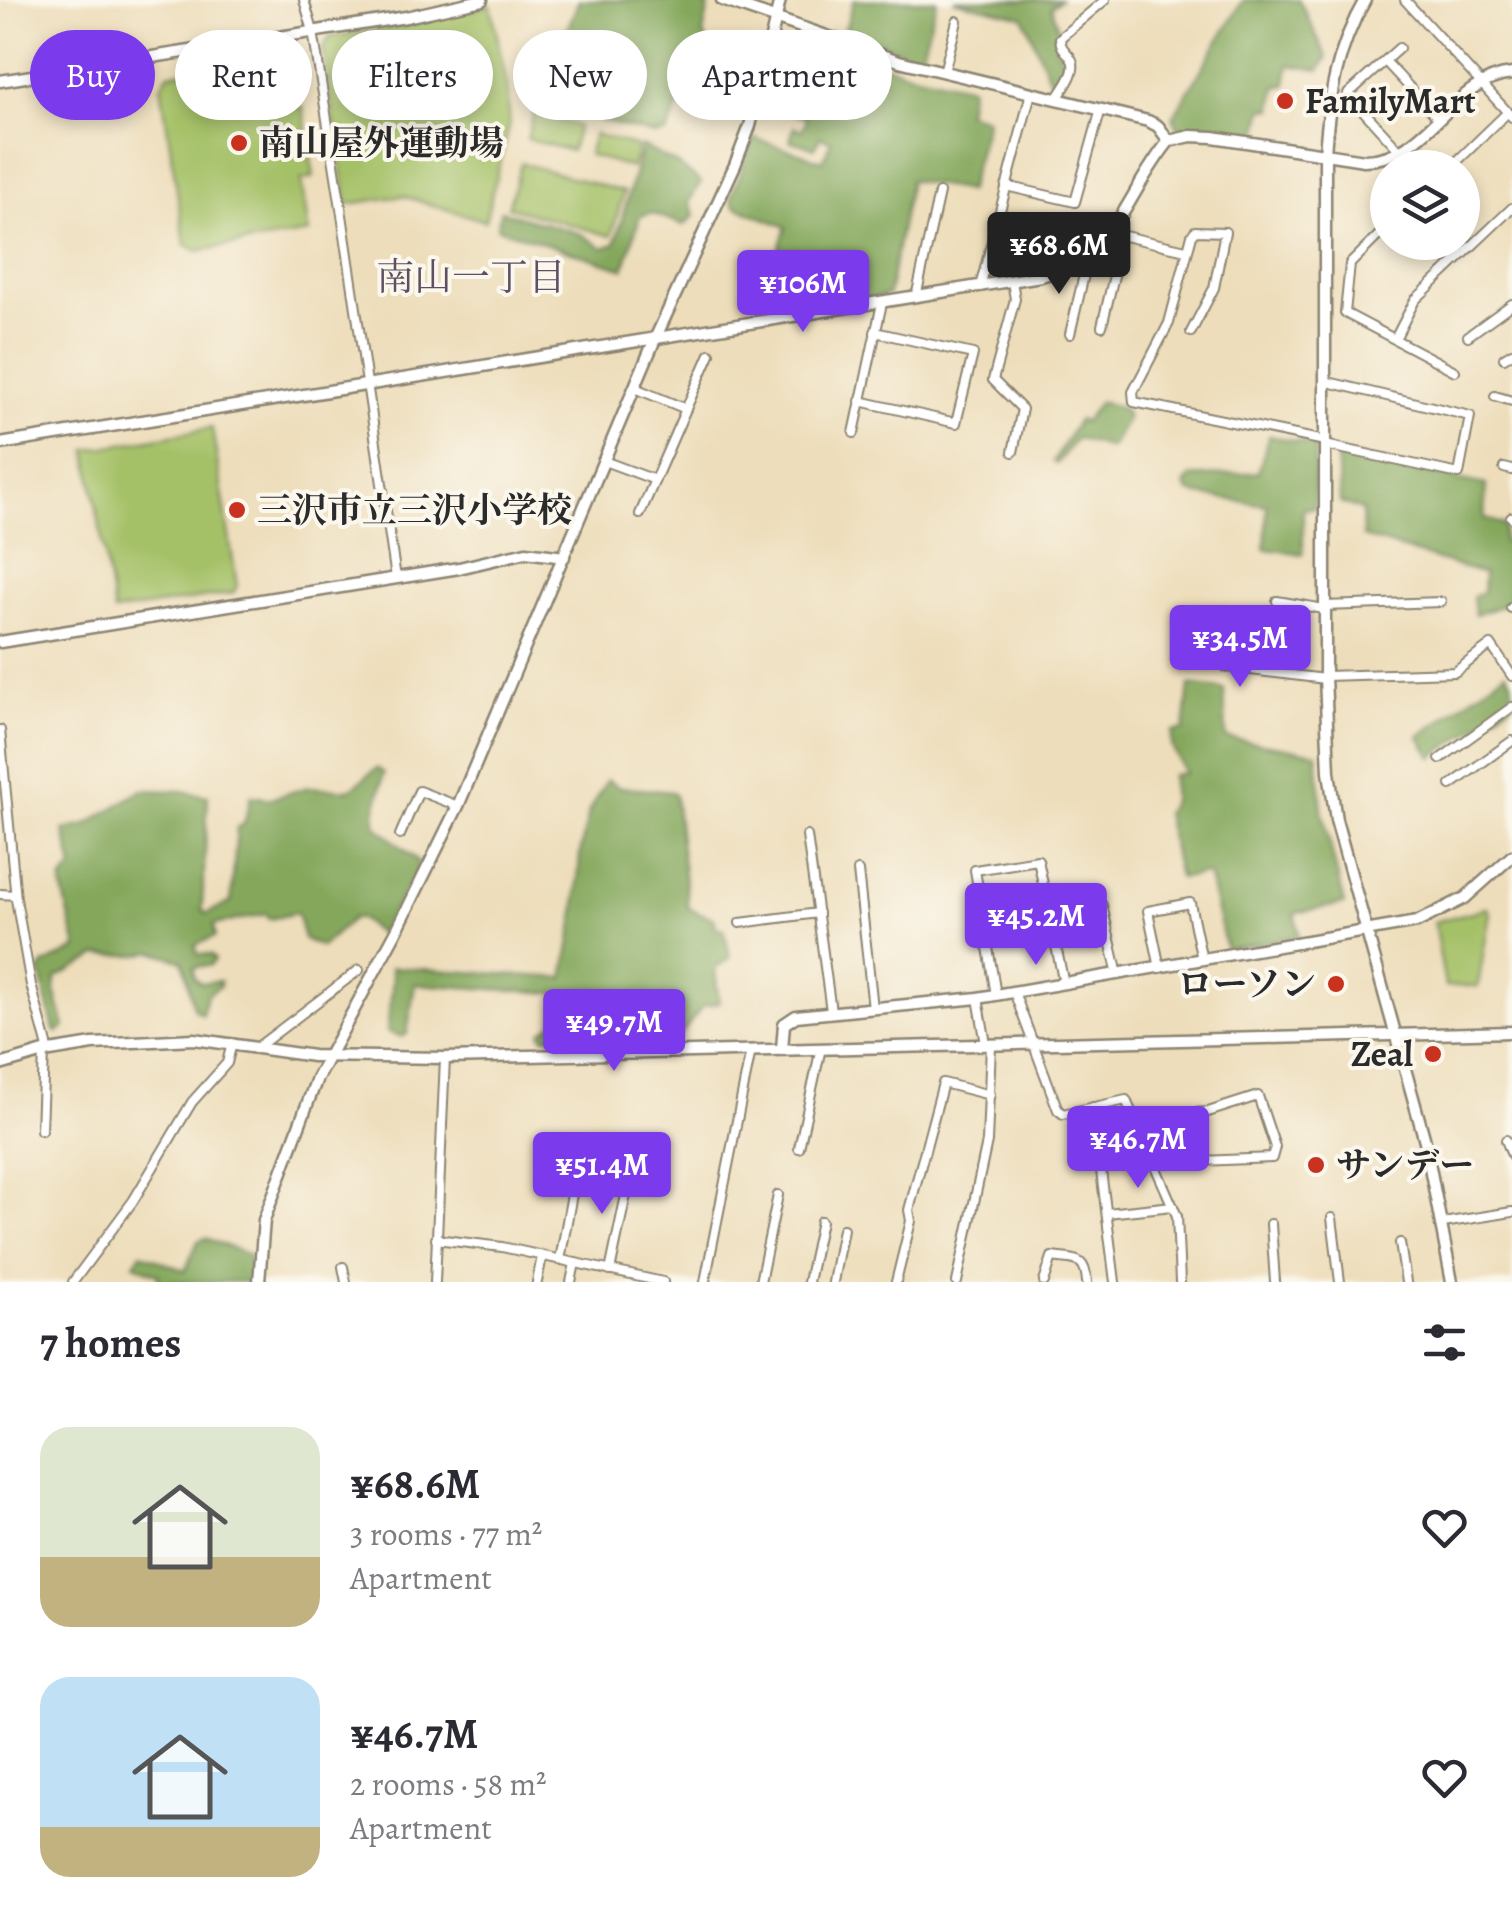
<!DOCTYPE html>
<html lang="en">
<head>
<meta charset="utf-8">
<style>
  body { margin:0; font-family:Alegreya,"Noto Serif JP",serif; background:#f2f2f3; color:#2b2b33; height:100vh; display:flex; flex-direction:column; font-size:38px; white-space:nowrap }
  * { box-sizing:border-box; margin:0 }
  p { font-size:32px; color:#7c7c81 }
  .icon { flex:none; width:55px; height:55px; fill:none; stroke:currentColor; stroke-width:2; stroke-linecap:round; stroke-linejoin:round }
  .map { position:relative; height:1282px; overflow:hidden }
  .details { display:flex; flex-direction:column; background:#fff; flex:1 }
  .details>* { flex:none }
  .top-card { position:absolute; left:30px; top:30px; width:1000px; height:90px; display:flex; gap:20px }
  .tools { position:absolute; left:1370px; top:150px; display:grid; gap:20px }
  .tools a { display:grid; place-items:center; width:110px; height:110px; border-radius:50%; background:#fff; box-shadow:0 5px 15px #0003; font-size:50px }
  .price { position:absolute; translate:-50% -85px; padding:0 22px; border-radius:10px; background:#7c3aed; color:#fff; font-size:32px; line-height:65px; filter:drop-shadow(0 2px 5px #0008) }
  .price::after { content:''; position:absolute; left:50%; top:60px; width:30px; height:22px; margin-left:-15px; background:inherit; clip-path:polygon(0 0,100% 0,50% 100%) }
  .price.selected { background:#222; color:#fff }
  ul { padding:0; list-style:none }
  li { display:flex; align-items:center; gap:30px; height:250px; padding:0 40px }
  li span { display:grid; place-items:center; flex:none; width:280px; height:200px; border-radius:30px; color:#555 }
  li>.icon { margin-inline-start:auto }
  span .icon { width:120px; height:120px; fill:#fffc; stroke-width:1 }
  li b { font-size:42px }
  h2 { display:flex; justify-content:space-between; align-items:center; height:120px; padding:0 40px; font-size:42px }
  .chip { padding:0 35px; border-radius:45px; background:#fff; box-shadow:0 5px 15px #0003; font-size:35px; line-height:90px }
  .chip.selected { background:#7c3aed; color:#fff }
  .map>svg:first-child { display:block }
  .green { fill:#a5c167; stroke:#687649; stroke-width:2.5 }
  .forest { fill:#84a75c; stroke:#586944; stroke-width:2.5 }
  .lines { fill:none; stroke-linecap:round; stroke-linejoin:round }
  .street-casing { stroke:#8c8472; stroke-width:12 }
  .secondary-casing { stroke:#8c8472; stroke-width:15 }
  .street { stroke:#fff; stroke-width:8 }
  .secondary { stroke:#fff; stroke-width:10 }
  .poi-dot { fill:#c8321e; stroke:#fbf7ec; stroke-width:4 }
  .labels { text-anchor:middle; stroke-width:8; stroke-linejoin:round; paint-order:stroke }
  .poi-label { font-size:35px; font-weight:bold; fill:#2b2b2b; stroke:#fbf7ec; text-anchor:start }
  .neighbourhood-label { font-size:38px; fill:#5d5063; stroke:#fbf7ec }
</style>
</head>
<body>
<div class="map">
<svg width="1512" height="1282" viewBox="0 0 1512 1282">
  <rect width="100%" height="100%" fill="#fbf7ec"/>
  <filter id="ink" filterUnits="userSpaceOnUse"><feTurbulence type="fractalNoise" baseFrequency=".01" numOctaves="2"/><feDisplacementMap in="SourceGraphic" scale="20" xChannelSelector="R" yChannelSelector="G"/><feConvolveMatrix kernelMatrix="1 2 1 2 8 2 1 2 1" color-interpolation-filters="sRGB"/></filter>
  <filter id="wash" filterUnits="userSpaceOnUse"><feTurbulence type="fractalNoise" baseFrequency=".0048" numOctaves="4" result="noise"/><feDisplacementMap in="SourceGraphic" scale="40" xChannelSelector="R" yChannelSelector="G"/><feGaussianBlur stdDeviation="2.25" result="paint"/><feColorMatrix in="noise" values="0 0 0 0 0 0 0 0 0 0 0 0 0 0 0 0 0 1.4 0 .05"/><feComposite in="paint" operator="in"/></filter>
  <g filter="url(#wash)">
    <rect width="100%" height="100%" fill="#edddba"/>
    <g class="green">
      <polygon points="491,5 507,85 510,124 485,221 403,196 347,204 323,48 330,37 402,26"/>
      <polygon points="280,54 289,108 303,107 314,177 301,180 309,233 197,251 185,244 161,86 168,74"/>
      <polygon points="534,113 578,126 571,151 527,139"/>
      <polygon points="594,134 638,147 632,168 588,155"/>
      <polygon points="521,163 624,192 611,236 508,207"/>
      <polygon points="212,428 237,586 233,593 114,612 87,450"/>
      <polygon points="1487,908 1490,913 1478,986 1445,986 1434,922"/>
    </g>
    <g class="forest">
      <polygon points="579,0 690,0 709,5 703,34 710,48 707,56 697,64 667,133 654,135 543,105 540,97"/>
      <polygon points="854,0 937,0 920,59 845,29"/>
      <polygon points="953,0 1060,0 1051,7 1059,31 1055,36 1057,49 1068,67 1054,90 1024,17"/>
      <polygon points="1243,0 1299,0 1327,57 1320,70 1289,65 1286,85 1276,87 1273,109 1264,108 1258,134 1205,126 1179,129 1173,117"/>
      <polygon points="858,56 909,73 971,87 967,112 987,119 968,191 910,180 888,295 763,315 780,277 773,266 786,227 734,206 731,197 754,138 823,161 831,141 820,137 815,148 790,141 794,127 802,130 807,118 772,106 776,96 770,92 781,60 850,80"/>
      <polygon points="642,146 677,164 701,182 689,202 695,215 684,225 652,213 640,216 624,269 497,228 501,211 581,234 603,248 615,244"/>
      <polygon points="1099,402 1119,407 1126,413 1126,421 1111,448 1076,438 1057,464 1053,462 1078,420 1084,422"/>
      <polygon points="1269,436 1315,445 1314,508 1303,509 1303,554 1265,549 1267,505 1198,495 1188,491 1185,485 1191,477 1258,472"/>
      <polygon points="1337,453 1486,485 1484,518 1505,525 1503,542 1512,544 1512,602 1475,615 1473,597 1483,592 1484,574 1363,537 1362,510 1340,503"/>
      <polygon points="1506,672 1512,681 1512,703 1432,757 1419,736"/>
      <polygon points="1189,685 1224,689 1226,738 1317,753 1322,810 1344,904 1295,913 1299,936 1226,949 1208,874 1179,878 1165,813 1172,801 1172,775 1185,773 1172,747 1172,732 1184,730"/>
      <polygon points="377,768 384,773 375,813 376,826 418,861 416,874 379,934 360,918 353,918 321,947 304,939 297,913 269,919 266,914 214,925 215,937 195,945 198,954 212,955 215,960 210,965 194,967 194,977 200,983 220,981 220,986 207,995 202,1014 194,1010 183,961 152,951 139,955 99,955 56,978 55,991 65,1027 57,1032 54,1030 40,971 45,964 77,949 62,886 63,879 73,868 64,830 86,825 142,790 182,791 208,796 202,909 206,914 231,902 237,827 244,824 251,796 270,799 308,787 350,790"/>
      <polygon points="607,780 618,787 672,792 675,796 688,908 715,919 715,927 724,929 730,957 715,969 719,1003 703,1006 683,1032 543,1037 541,1032 554,1023 557,1000 554,993 415,984 407,1034 402,1037 387,1032 393,979 391,967 564,978 575,917 580,853 589,811"/>
      <polygon points="206,1238 249,1255 251,1282 157,1282 159,1275 134,1264 141,1253 185,1271 198,1241"/>
    </g>
  </g>
  <g filter="url(#ink)">
    <g class="lines">
      <g class="street-casing">
        <g id="street">
          <polyline points="304,0 313,31 341,208 396,578"/>
          <polyline points="1405,0 1512,117"/>
          <polyline points="1399,48 1348,94 1401,152"/>
          <polyline points="1385,61 1439,119"/>
          <polyline points="944,72 957,21"/>
          <path d="M1057 99C1063 89 1078 71 1072 60 1067 50 1061 51 1060 38L1105 0"/>
          <polyline points="1450,168 1508,112"/>
          <polyline points="1006,186 1075,202 1101,109"/>
          <polyline points="1388,226 1350,264 1345,313 1455,371"/>
          <polyline points="1111,233 1186,250"/>
          <polyline points="1096,250 1117,263 1102,326"/>
          <polyline points="1012,281 1015,299 993,380 1022,409 1013,452"/>
          <polyline points="980,287 1031,93"/>
          <polyline points="916,297 939,193"/>
          <polyline points="1191,332 1214,288 1225,232 1195,231 1192,235 1169,323 1133,392 1134,402 1325,441"/>
          <polyline points="1070,334 1084,275 1081,260"/>
          <polyline points="1468,336 1512,304"/>
          <polyline points="1395,339 1415,300 1512,208"/>
          <polyline points="1504,358 1512,353"/>
          <polyline points="1324,381 1470,416 1459,474 1325,445"/>
          <polyline points="635,388 686,409"/>
          <polyline points="1495,396 1512,401"/>
          <polyline points="860,401 956,423 973,354 875,332"/>
          <polyline points="854,433 882,303"/>
          <polyline points="604,461 655,480"/>
          <polyline points="1504,468 1512,470"/>
          <polyline points="640,514 710,354"/>
          <polyline points="1511,517 1512,518"/>
          <polyline points="1277,601 1324,609"/>
          <polyline points="1324,606 1441,602"/>
          <polyline points="1511,608 1512,607"/>
          <polyline points="1232,632 1226,667 1325,679"/>
          <polyline points="1325,676 1455,672 1491,645 1512,676"/>
          <polyline points="0,730 16,899 31,985 49,1052"/>
          <polyline points="1440,759 1512,707"/>
          <polyline points="1451,785 1512,741"/>
          <polyline points="400,835 419,791 458,806"/>
          <polyline points="807,836 831,1011"/>
          <polyline points="858,871 873,1008"/>
          <polyline points="0,894 15,895"/>
          <polyline points="1102,905 1118,975"/>
          <polyline points="740,923 818,913"/>
          <polyline points="1160,968 1148,911 1190,903 1202,960"/>
          <polyline points="1014,992 1058,1110 1063,1114 1126,1100 1177,1216 1180,1282"/>
          <polyline points="996,995 975,870 1038,860 1064,984"/>
          <polyline points="978,998 986,1044"/>
          <polyline points="255,1049 359,970"/>
          <polyline points="1093,1107 1115,1282"/>
          <polyline points="1134,1117 1208,1112 1258,1096 1275,1147 1272,1158 1154,1163"/>
          <polyline points="41,1130 44,1052"/>
          <polyline points="1506,1140 1512,1155"/>
          <polyline points="799,1148 821,1048"/>
          <polyline points="1107,1213 1173,1206"/>
          <polyline points="1332,1218 1340,1282"/>
          <polyline points="1443,1223 1512,1212"/>
          <polyline points="1271,1224 1275,1282"/>
          <polyline points="436,1239 502,1247 663,1282"/>
          <polyline points="1400,1243 1406,1282"/>
          <polyline points="560,1260 576,1172"/>
          <polyline points="343,1267 346,1282"/>
          <polyline points="610,1271 631,1171"/>
          <polyline points="73,1282 133,1201 192,1102 227,1063 232,1043"/>
          <polyline points="435,1282 445,1058"/>
          <polyline points="537,1282 542,1256"/>
          <polyline points="571,1282 575,1263"/>
          <polyline points="705,1282 751,1050"/>
          <polyline points="760,1282 778,1195"/>
          <polyline points="808,1282 821,1221"/>
          <polyline points="833,1282 843,1229"/>
          <polyline points="896,1282 911,1221 909,1210 943,1083 990,1095"/>
          <polyline points="957,1282 987,1142 991,1044"/>
          <path d="M1044 1282 1052 1257C1075 1261 1085 1255 1087 1282"/>
        </g>
      </g>
      <g class="secondary-casing">
        <g id="secondary">
          <polyline points="722,0 899,61 1148,121 1158,126 1169,141"/>
          <path d="M1365 0C1336 50 1329 98 1325 154V676L1329 772 1336 820 1425 1141 1452 1282"/>
          <polyline points="0,81 406,17 482,0"/>
          <path d="M0 444 1041 276C1122 251 1122 199 1169 141L1191 136 1213 137 1364 160C1428 160 1450 80 1512 74"/>
          <polyline points="0,642 459,568 526,552 564,557"/>
          <polyline points="782,1049 784,1024 796,1016 978,998 1417,922 1465,898 1512,856"/>
          <polyline points="0,1065 44,1052 93,1044 194,1039 313,1056 445,1058 1512,1032"/>
          <polyline points="259,1282 264,1220 317,1078 397,930 458,806 655,339 735,165 750,126 780,0"/>
        </g>
      </g>
      <use href="#street" class="street"/>
      <use href="#secondary" class="secondary"/>
    </g>
  </g>
  <g class="poi-dot">
    <circle cx="1285" cy="101" r="10"/>
    <circle cx="239" cy="143" r="10"/>
    <circle cx="237" cy="510" r="10"/>
    <circle cx="1336" cy="984" r="10"/>
    <circle cx="1433" cy="1054" r="10"/>
    <circle cx="1316" cy="1165" r="10"/>
  </g>
  <g class="labels">
    <g class="poi-label">
      <text x="1305" y="113">FamilyMart</text>
      <text x="259" y="155">南山屋外運動場</text>
      <text x="257" y="522">三沢市立三沢小学校</text>
      <text x="1316" y="996" text-anchor="end">ローソン</text>
      <text x="1413" y="1066" text-anchor="end">Zeal</text>
      <text x="1336" y="1177">サンデー</text>
    </g>
    <g class="neighbourhood-label">
      <text x="471" y="290">南山一丁目</text>
    </g>
  </g>
</svg>
<div class="tools">
<a><svg class="icon" aria-label="layers" viewBox="0 0 24 24"><path d="M12 4l9 5-9 5-9-5zM3 14l9 5 9-5"/></svg></a>
</div>
<b class="price selected" style="left:1059px;top:297px">¥68.6M</b>
<b class="price" style="left:803px;top:335px">¥106M</b>
<b class="price" style="left:1240px;top:690px">¥34.5M</b>
<b class="price" style="left:1036px;top:968px">¥45.2M</b>
<b class="price" style="left:614px;top:1074px">¥49.7M</b>
<b class="price" style="left:1138px;top:1191px">¥46.7M</b>
<b class="price" style="left:602px;top:1217px">¥51.4M</b>
<div class="top-card">
<a class="chip selected">Buy</a>
<a class="chip">Rent</a>
<a class="chip">Filters</a>
<a class="chip">New</a>
<a class="chip">Apartment</a>
</div>
</div>
<section class="details">
<h2>7 homes<svg class="icon" aria-label="filters" viewBox="0 0 24 24"><path d="M4 7h16M4 17h16"/><circle cx="9" cy="7" r="2"/><circle cx="15" cy="17" r="2"/></svg></h2>
<ul>
<li><span style="background:linear-gradient(#dfe7d0 65%,#c2b280 0)"><svg class="icon" aria-label="home" viewBox="0 0 24 24"><path d="M3 11l9-7 9 7M6 9v11h12V9"/></svg></span><div><b>¥68.6M</b><p>3 rooms · 77 m²</p><p>Apartment</p></div><svg class="icon" aria-label="heart" viewBox="0 0 24 24"><path d="M12 20l-8-8c-3-5 5-10 8-4 3-6 11-1 8 4z"/></svg></li>
<li><span style="background:linear-gradient(#bfe0f5 75%,#c2b280 0)"><svg class="icon" aria-label="home" viewBox="0 0 24 24"><path d="M3 11l9-7 9 7M6 9v11h12V9"/></svg></span><div><b>¥46.7M</b><p>2 rooms · 58 m²</p><p>Apartment</p></div><svg class="icon" aria-label="heart" viewBox="0 0 24 24"><path d="M12 20l-8-8c-3-5 5-10 8-4 3-6 11-1 8 4z"/></svg></li>
</ul>
</section>
</body>
</html>
